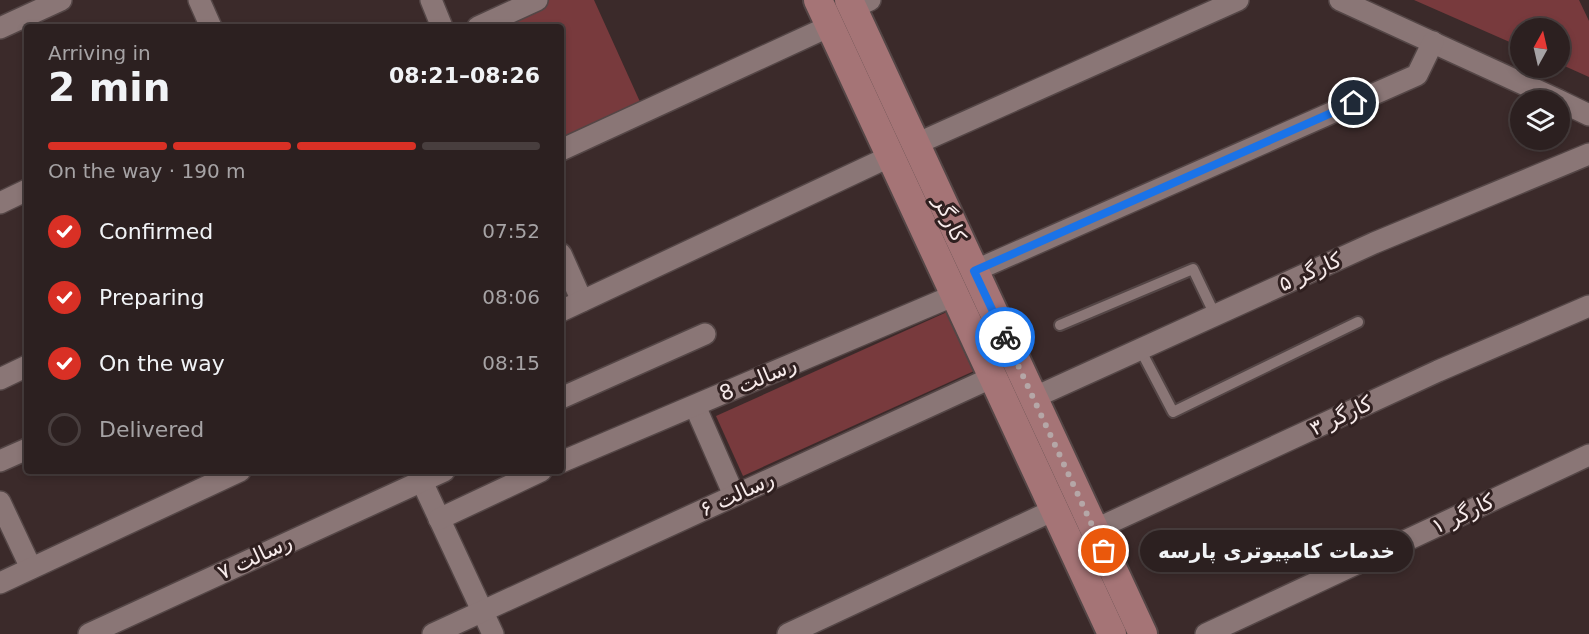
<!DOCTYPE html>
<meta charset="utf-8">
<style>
:root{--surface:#2c2020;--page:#382d2d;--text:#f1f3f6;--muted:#a6a3a5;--line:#483e3e;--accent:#d93025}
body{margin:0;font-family:"DejaVu Sans",Vazirmatn,sans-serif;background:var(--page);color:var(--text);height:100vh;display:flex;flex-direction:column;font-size:22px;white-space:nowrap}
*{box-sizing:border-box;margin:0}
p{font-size:20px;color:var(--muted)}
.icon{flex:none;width:33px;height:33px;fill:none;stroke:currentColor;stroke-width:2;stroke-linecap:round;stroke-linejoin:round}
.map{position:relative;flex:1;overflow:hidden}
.side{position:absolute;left:24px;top:24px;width:540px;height:450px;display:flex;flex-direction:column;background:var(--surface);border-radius:6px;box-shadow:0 3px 9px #0003,0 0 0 2px var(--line)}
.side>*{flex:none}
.needle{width:39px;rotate:8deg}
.controls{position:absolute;left:1510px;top:18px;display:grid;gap:12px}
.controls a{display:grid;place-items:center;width:60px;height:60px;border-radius:50%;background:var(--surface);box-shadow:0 3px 9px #0003,0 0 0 2px var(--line);font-size:30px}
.pin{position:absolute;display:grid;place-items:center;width:51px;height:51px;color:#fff;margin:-26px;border:3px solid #fff;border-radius:50%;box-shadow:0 2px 6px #0007}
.courier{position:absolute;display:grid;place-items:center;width:60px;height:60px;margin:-30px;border:4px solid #1a73e8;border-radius:50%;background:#fff;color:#222;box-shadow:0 2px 8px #0007}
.bubble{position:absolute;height:42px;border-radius:21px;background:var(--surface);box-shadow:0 3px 9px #0003,0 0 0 2px var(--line);font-size:20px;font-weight:700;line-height:42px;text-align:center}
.overview em{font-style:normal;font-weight:700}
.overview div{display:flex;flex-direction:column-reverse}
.overview{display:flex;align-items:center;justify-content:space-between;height:102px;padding:0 24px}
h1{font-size:39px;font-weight:700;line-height:45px}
.bar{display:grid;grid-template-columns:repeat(4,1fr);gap:9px 6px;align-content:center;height:72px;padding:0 24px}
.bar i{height:8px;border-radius:4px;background:var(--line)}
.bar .active{background:var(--accent)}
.bar p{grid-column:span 4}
ol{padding:0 24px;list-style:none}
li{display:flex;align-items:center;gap:18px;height:66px}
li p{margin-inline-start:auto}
li .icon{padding:6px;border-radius:50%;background:var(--accent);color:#fff;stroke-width:4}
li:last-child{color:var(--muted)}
li i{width:33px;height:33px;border:3px solid var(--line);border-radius:50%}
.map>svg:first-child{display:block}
.green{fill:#783a3d}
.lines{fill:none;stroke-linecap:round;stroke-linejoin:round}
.lane-casing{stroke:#544646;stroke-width:14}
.street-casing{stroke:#544646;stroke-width:24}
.secondary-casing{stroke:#544646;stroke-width:32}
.lane{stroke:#8a7676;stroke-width:10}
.street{stroke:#8a7676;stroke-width:21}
.secondary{stroke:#a57476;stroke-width:28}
.done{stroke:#b5a7a7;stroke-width:6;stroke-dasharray:0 10.8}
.route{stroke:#1a73e8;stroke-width:8}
.labels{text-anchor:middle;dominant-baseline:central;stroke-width:6;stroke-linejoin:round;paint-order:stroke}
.street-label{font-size:21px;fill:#f7ebeb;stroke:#302020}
</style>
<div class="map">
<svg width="1589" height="634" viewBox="0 0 1589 634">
<rect width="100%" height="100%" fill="#3b2a2a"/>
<g class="green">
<path d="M 518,0 L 594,0 L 641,104 L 561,140 L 561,27 L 458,27 Z"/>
<path d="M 1414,0 L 1579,0 L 1589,21 L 1589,77 L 1560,64 L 1560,28 L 1521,28 L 1521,47 Z"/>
<path d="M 947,312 L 974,371 L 743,476 L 716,416 Z"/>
</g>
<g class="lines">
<defs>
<g id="lane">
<path d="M 1060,325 L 1193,269 L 1215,315"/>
<path d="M 1140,349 L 1173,412 L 1358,322"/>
</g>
<g id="street">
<path d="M 199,0 L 211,27"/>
<path d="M 431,0 L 442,27"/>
<path d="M 1340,0 L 1558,100"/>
<path d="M 853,8 L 870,0"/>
<path d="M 478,27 L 537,0"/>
<path d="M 0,28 L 61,0"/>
<path d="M 1560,101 L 1589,115"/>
<path d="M 916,144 L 1238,0"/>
<path d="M 561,150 L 830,26"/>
<path d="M 0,203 L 27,190"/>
<path d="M 561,254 L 582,301"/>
<path d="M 974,271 L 1417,75 L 1433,42"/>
<path d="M 561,311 L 891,156"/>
<path d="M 0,379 L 27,366"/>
<path d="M 561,398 L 705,334"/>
<path d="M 1033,398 L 1374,243 L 1589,154"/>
<path d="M 695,406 L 734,495"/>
<path d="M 0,461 L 27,449"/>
<path d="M 561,462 L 955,295"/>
<path d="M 417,471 L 493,634"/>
<path d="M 0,502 L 31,568"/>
<path d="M 439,519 L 541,471"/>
<path d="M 1094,530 L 1438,371 L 1589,306"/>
<path d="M 0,583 L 240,471"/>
<path d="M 89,634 L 444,471"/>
<path d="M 433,634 L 993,377"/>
<path d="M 788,634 L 1054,510"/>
<path d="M 1206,634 L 1589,455"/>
</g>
<g id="secondary">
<path d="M 818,0 L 1112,634"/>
<path d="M 849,0 L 1143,634"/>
</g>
</defs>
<use href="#lane" class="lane-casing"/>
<use href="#street" class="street-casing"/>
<use href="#secondary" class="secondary-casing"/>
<use href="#lane" class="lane"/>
<use href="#street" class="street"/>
<use href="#secondary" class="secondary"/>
</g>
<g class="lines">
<path class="done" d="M 1005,337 L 1104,551"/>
<path class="route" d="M 1005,337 L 974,271 L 1354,103"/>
</g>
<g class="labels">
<g class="street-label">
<text transform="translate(950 219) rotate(65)">کارگر</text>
<text transform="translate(1310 272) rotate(-24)">کارگر ۵</text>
<text transform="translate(758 379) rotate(-23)">رسالت 8</text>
<text transform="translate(1341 416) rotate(-25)">کارگر ۳</text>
<text transform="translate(737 494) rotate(-25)">رسالت ۶</text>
<text transform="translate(1463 514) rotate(-25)">کارگر ۱</text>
<text transform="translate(255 557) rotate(-25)">رسالت ۷</text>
</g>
</g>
</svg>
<div class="controls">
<a><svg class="needle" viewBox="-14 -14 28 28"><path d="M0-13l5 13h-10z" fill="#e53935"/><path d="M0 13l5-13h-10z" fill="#a6a3a5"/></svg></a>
<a><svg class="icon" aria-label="layers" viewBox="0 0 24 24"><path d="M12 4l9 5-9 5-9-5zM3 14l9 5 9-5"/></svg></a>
</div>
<div class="pin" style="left:1104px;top:551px;background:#ea580c"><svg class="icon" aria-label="bag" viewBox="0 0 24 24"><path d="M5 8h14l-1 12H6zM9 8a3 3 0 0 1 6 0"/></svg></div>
<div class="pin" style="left:1354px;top:103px;background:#1f2937"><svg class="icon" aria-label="home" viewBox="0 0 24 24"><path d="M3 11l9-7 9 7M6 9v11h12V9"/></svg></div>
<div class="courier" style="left:1005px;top:337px"><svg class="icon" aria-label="bike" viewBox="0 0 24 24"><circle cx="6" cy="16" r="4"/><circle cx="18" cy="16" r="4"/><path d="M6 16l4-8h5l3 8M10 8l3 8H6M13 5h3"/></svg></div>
<div class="bubble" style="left:1140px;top:530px;width:273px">خدمات کامپیوتری پارسه</div>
<section class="side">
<div class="overview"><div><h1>2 min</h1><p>Arriving in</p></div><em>08:21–08:26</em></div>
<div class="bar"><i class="active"></i><i class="active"></i><i class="active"></i><i></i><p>On the way · 190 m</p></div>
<ol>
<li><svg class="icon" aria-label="check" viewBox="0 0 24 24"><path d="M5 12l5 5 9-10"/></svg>Confirmed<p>07:52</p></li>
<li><svg class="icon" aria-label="check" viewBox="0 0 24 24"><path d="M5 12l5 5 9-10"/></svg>Preparing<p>08:06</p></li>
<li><svg class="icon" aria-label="check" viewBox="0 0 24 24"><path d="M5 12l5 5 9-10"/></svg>On the way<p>08:15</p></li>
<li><i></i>Delivered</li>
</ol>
</section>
</div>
